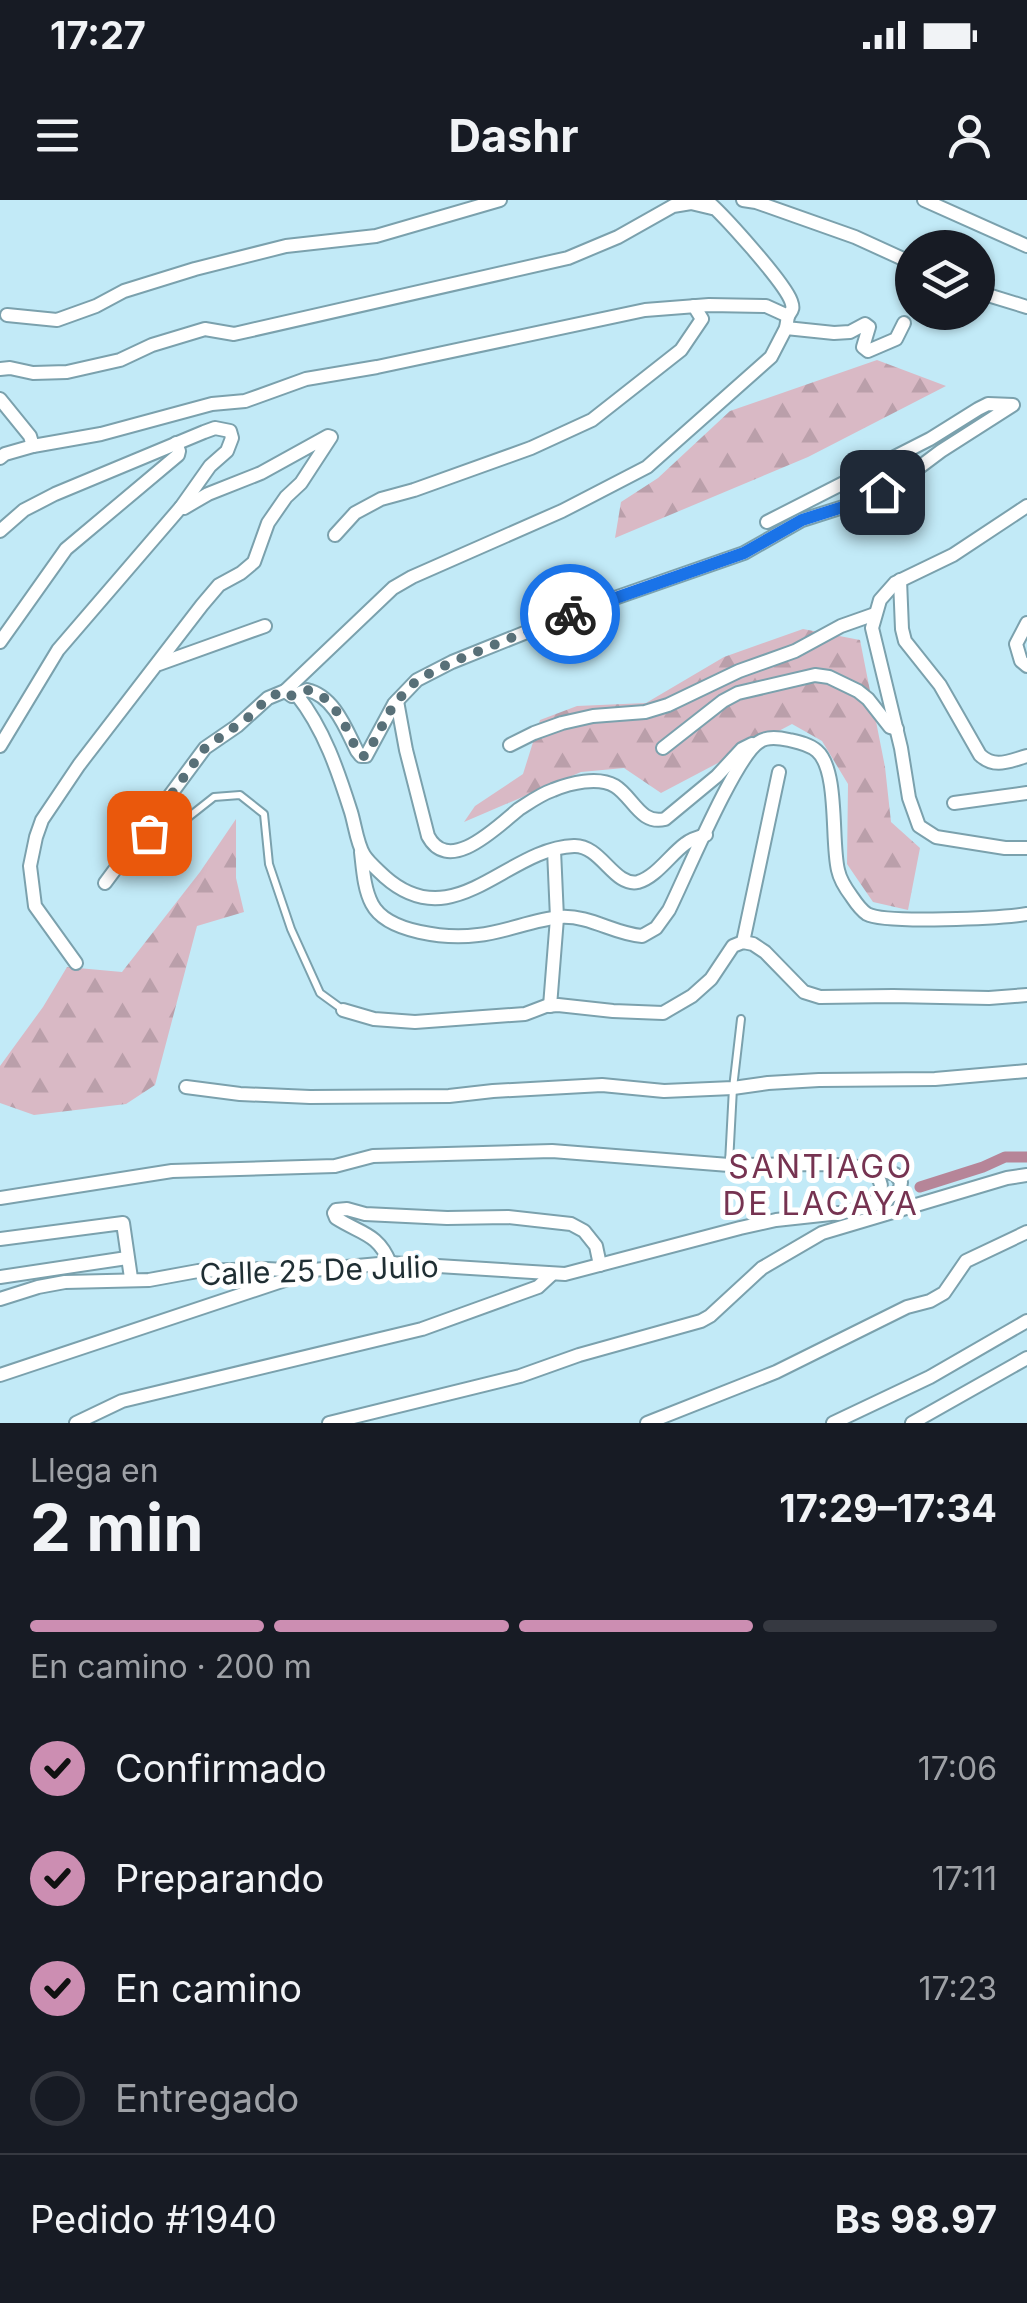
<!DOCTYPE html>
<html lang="es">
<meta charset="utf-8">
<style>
:root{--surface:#171b24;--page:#20242c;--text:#f1f3f6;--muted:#9ea1a6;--line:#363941;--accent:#cc8eb2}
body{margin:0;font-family:Inter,sans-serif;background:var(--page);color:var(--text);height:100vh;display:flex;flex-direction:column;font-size:38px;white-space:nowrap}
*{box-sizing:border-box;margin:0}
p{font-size:32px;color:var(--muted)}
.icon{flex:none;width:55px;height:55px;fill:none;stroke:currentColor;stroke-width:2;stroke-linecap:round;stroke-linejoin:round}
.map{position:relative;height:1223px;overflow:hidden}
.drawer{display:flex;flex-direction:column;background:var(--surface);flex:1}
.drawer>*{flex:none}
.controls{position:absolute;left:895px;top:30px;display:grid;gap:20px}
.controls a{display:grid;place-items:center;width:100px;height:100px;border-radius:50%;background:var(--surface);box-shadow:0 2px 8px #0004;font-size:50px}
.pin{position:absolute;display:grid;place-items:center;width:85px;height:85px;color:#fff;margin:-42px;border-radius:20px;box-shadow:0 5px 15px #0006}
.courier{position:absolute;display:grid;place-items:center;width:100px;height:100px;margin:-50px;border:8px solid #1a73e8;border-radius:50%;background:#fff;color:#222;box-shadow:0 2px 12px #0007}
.summary em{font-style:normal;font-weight:700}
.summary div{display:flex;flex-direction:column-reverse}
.summary{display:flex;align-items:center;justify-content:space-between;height:170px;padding:0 30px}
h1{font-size:65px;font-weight:700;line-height:75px}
.bar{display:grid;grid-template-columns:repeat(4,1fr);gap:15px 10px;align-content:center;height:120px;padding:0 30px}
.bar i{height:12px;border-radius:8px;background:var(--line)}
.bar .current{background:var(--accent)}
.bar p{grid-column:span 4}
.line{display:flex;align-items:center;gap:25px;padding:0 30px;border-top:2px solid var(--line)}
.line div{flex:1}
ol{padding:0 30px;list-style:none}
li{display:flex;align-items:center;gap:30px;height:110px}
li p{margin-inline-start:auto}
li .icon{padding:10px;border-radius:50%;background:var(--accent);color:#111;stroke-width:4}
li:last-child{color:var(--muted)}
li i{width:55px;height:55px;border:5px solid var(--line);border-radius:50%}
.status{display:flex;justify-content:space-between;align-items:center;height:70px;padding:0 50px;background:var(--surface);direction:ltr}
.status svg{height:28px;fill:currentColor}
header{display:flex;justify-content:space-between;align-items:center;height:130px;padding:0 30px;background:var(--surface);font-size:45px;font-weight:700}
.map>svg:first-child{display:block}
.forest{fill:url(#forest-firs)}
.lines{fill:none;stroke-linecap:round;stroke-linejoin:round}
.canal{stroke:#b68598;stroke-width:11}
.lane-casing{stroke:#7ba1ad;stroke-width:10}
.street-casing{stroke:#7ba1ad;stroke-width:16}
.lane{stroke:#fff;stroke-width:6}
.street{stroke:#fff;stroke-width:12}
.done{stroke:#587078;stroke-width:10;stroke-dasharray:0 18}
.route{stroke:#1a73e8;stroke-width:12}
.labels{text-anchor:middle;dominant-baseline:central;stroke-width:10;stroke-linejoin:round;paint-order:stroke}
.street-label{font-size:30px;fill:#1f2e33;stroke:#fff}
.neighbourhood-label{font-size:32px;letter-spacing:2.5px;fill:#763351;stroke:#fff}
</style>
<div class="status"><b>17:27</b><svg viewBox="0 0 49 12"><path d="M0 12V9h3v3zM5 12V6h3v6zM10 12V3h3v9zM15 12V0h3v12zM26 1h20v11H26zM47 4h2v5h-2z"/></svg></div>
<header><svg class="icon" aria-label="menu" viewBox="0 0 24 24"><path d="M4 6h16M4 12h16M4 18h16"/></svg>Dashr<svg class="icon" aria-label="person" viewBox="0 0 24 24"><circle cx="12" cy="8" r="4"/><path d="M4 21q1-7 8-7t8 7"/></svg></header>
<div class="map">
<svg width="1027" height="1223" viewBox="0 0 1027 1223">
<defs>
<pattern id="forest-firs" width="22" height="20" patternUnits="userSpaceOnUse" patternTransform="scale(2.5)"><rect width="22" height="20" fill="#d9b9c5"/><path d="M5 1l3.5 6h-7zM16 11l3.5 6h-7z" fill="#ba9faa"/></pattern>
</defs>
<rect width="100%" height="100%" fill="#c2eaf7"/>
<g class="forest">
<path d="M 877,160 L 946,186 L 808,257 L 615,338 L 621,302 L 658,278 L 730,211 Z"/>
<path d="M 803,429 L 860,440 L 885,567 L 891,622 L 920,648 L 908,710 L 873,702 L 847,664 L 848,584 L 822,541 L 792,524 L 661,593 L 624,568 L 581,572 L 464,622 L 475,606 L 523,574 L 540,520 L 577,506 L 646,503 L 724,457 Z"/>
<path d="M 236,619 L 236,678 L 244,712 L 197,726 L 155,885 L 126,904 L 34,915 L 0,903 L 0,866 L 43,807 L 67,767 L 122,772 L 200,672 Z"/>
</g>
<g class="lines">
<path class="canal" d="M 920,987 L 983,967 L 1005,957 L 1027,957"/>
<defs>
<g id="lane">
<path d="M 146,633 L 165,630 L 181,623 L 214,597 L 240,595 L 264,614 L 269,664 L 291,729 L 320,793 L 342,809"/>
<path d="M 729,963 L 733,888 L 741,819"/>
</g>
<g id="street">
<path d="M 743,0 L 756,2 L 855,37 L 912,63"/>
<path d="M 924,0 L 1027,46"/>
<path d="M 978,92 L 1027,107"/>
<path d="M 7,115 L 57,120 L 96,106 L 124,91 L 195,69 L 286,46 L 376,36 L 500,0"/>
<path d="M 786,128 L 834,133 L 850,132 L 865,124 L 869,127 L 863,147 L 868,151 L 896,139 L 904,123"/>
<path d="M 0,169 L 10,168 L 33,173 L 67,172 L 120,160 L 152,145 L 205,129 L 234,134 L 568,58 L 618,37 L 673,6 L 691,3 L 712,8"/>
<path d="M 0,199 L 30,236 L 33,246"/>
<path d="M 0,258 L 5,254 L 33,246 L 101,234 L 212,204 L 245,201 L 306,179 L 377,167 L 645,110 L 709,105 L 766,106 L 788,116 C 792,110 794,109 791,101 C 784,82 723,14 706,0"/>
<path d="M 1027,306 L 953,355 L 895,383 L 880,400 L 872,428 L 901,548 L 909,598 L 919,626 L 936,637 L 1005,648 L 1027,648"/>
<path d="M 0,331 L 24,310 L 55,294 L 204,232 L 215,228 L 230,231 L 232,238 L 227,251 L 210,266 L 181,307 L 58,450 L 0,546"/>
<path d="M 335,335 L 355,313 L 381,299 L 414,290 L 531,248 L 592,220 L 681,150 L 702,119 L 694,106"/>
<path d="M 900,380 L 902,429 L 905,441 L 940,485 L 980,555 C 995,569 1009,561 1027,556"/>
<path d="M 1027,423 L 1016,444 L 1021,461 L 1027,466"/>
<path d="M 0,442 L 66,349 L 178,255 L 179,251 L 176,243"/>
<path d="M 159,464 L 265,426"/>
<path d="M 285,491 L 292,496 L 307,490 C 334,496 346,529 357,551 L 361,556 L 366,556 L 394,504 L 417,480 L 452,462 L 589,407 L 744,353 L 802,320 L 865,300 L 893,287 L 941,251 L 1013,205 L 988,204 L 978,209 L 930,239 L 767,322"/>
<path d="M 297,495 C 324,529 338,571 351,612 C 355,625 357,644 364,655 C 369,663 378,670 385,677 C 454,738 507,648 574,646 C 601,645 614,687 638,682 C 656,677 670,655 685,644 C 691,639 698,637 706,635"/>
<path d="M 397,501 L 406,550 L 428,636 C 449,676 498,626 519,609 C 530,602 541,594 553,590 C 570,583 598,576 615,586 C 633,597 640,625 665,619 L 717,576 L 742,549 L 752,544"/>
<path d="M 510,545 L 534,533 L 562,523 L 593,516 L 645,512 L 668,505 L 739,471 L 795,451 L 841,426 L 875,414"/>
<path d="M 663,548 L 723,501 L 738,493 L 815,475 L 829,477 L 858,491 L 868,499 L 890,527 L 897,529"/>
<path d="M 954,603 L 1027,593"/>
<path d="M 361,652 C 363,669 364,689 372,704 C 387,733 448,739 478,735 C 506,732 532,720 560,717 C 590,715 614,734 642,736 L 656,728 L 669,710 C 685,678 735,557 759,542 C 767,536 780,538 789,540 C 798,542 809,544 817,551 C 839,570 831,642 838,670 C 840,680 846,689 852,697 C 856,703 861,710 867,714 C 885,724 1003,718 1027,714"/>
<path d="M 105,683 L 205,548 L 237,526 L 268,498 L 285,491 L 393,388 L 412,377 L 562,311 L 647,267 L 771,157 L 786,128 L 788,116"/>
<path d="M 743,742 L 779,572"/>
<path d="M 76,763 L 35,706 L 30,666 L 36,637 L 42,620 L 79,565 L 202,405 L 219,385 L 241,373 L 254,362 L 268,323 L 286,297 L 301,283 L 331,237 L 328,236 L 261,273 L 208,294 L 184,308 L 181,307"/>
<path d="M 550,806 L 557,718 L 554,650"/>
<path d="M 343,810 L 374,819 L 415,822 L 525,814 L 546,806 L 558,805 L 613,811 L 663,813 L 692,796 L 711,779 L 733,746 L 743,742 L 753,744 L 765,752 L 804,792 L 820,797 L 893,796 L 989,798 L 1027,795"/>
<path d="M 186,887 L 240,894 L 310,897 L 449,896 L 493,891 L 602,885 L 664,891 L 733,888 L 768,883 L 819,880 L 935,879 L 1027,871"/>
<path d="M 870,968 C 882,980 886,989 873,1004"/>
<path d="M 0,998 L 172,971 L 335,966 L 373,956 L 552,951 L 729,965 L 825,964 L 870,968 L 895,974 L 901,982 L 900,989 L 895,994 L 872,1006 L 840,1013 L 776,1020 L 740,1028 L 565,1074 L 390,1063 L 302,1071 L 267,1069 L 198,1071 L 149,1080 L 65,1082 L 38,1087 L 0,1099"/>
<path d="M 0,1039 L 123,1023 L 131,1078"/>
<path d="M 390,1063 C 378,1033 361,1034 336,1018 L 334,1013 L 336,1010 L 347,1009 L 365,1014 L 447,1018 L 508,1017 L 571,1024 L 584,1031 L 596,1046 L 600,1065"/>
<path d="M 0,1077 L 127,1058"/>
<path d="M 0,1175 L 288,1079 L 300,1072"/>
<path d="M 76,1223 L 122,1201 L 422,1129 L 538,1087 L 551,1075"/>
<path d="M 329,1223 L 520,1176 L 579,1155 L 701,1121 L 710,1116 L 762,1068 L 822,1033 L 1007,978 L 1027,975"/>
<path d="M 647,1223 L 776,1172 L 907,1107 L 930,1101 L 944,1093 L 966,1061 L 1027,1032"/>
<path d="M 833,1223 L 930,1177 L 1027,1121"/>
<path d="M 912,1223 L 1027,1158"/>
</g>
</defs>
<use href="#lane" class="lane-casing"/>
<use href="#street" class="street-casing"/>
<use href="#lane" class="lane"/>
<use href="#street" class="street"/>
</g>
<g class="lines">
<path class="done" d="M 149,633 L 144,632 L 205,548 L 250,516 L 269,497 L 285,491 L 292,496 L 307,490 C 334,495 347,529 357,551 L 361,556 L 366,556 L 394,504 L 417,480 L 452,462 L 570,414"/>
<path class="route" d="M 570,414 L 744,353 L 802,320 L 865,300 L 882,292"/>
</g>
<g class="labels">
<g class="street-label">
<text transform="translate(319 1070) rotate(-2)">Calle 25 De Julio</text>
</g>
<g class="neighbourhood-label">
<text x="821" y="966">SANTIAGO<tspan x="821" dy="37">DE LACAYA</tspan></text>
</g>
</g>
</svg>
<div class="controls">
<a><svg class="icon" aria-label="layers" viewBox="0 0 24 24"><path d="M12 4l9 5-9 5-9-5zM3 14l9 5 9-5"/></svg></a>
</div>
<div class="pin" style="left:149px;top:633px;background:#ea580c"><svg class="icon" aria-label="bag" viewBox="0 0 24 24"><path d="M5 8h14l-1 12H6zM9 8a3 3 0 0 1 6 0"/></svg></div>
<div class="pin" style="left:882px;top:292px;background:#1f2937"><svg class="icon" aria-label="home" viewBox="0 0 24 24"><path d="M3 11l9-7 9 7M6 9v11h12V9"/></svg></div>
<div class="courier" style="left:570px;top:414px"><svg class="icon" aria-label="bike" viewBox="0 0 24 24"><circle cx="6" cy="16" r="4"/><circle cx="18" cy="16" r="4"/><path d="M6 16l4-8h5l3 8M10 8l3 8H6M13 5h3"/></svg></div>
</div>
<section class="drawer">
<div class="summary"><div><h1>2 min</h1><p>Llega en</p></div><em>17:29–17:34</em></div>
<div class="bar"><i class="current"></i><i class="current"></i><i class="current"></i><i></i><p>En camino · 200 m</p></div>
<ol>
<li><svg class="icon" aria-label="check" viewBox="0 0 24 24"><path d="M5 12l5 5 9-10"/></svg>Confirmado<p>17:06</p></li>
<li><svg class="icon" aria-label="check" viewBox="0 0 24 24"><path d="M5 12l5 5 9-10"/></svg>Preparando<p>17:11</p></li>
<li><svg class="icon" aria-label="check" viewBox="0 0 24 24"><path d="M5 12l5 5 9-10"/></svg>En camino<p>17:23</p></li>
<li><i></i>Entregado</li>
</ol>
<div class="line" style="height:130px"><div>Pedido #1940</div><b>Bs 98.97</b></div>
</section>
